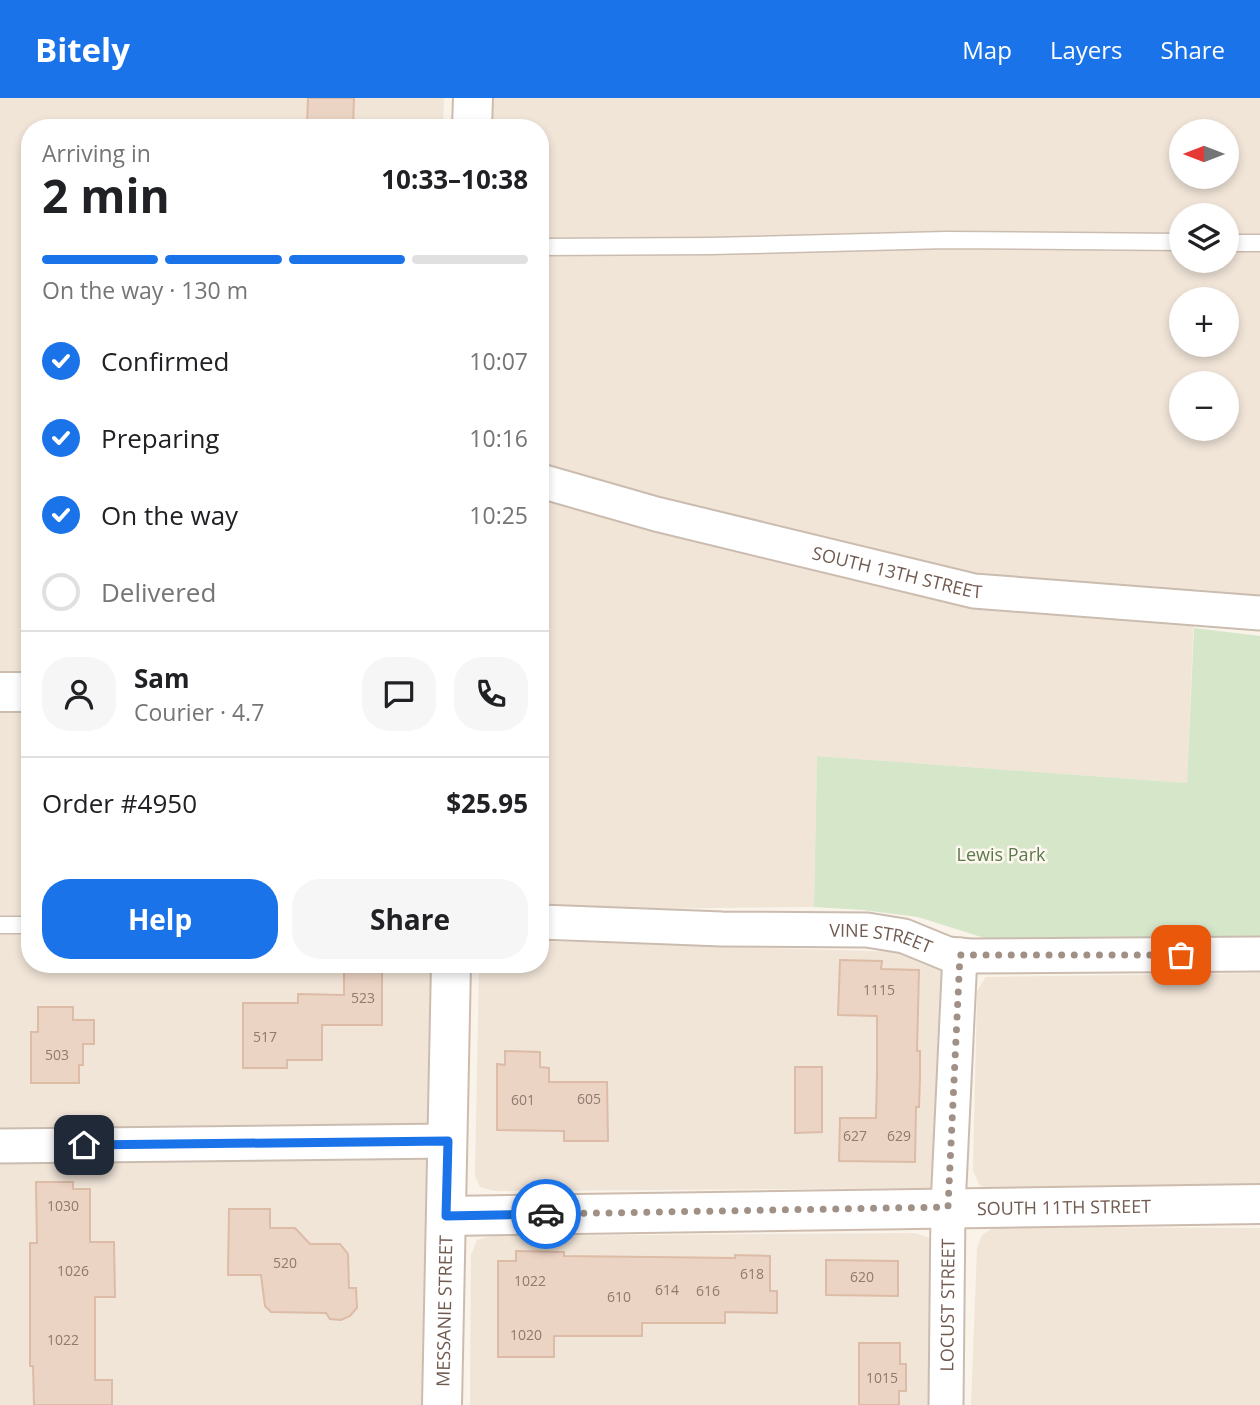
<!DOCTYPE html>
<meta charset="utf-8">
<style>
:root{--surface:#fff;--page:#f6f6f6;--text:#202124;--muted:#757577;--line:#e0e0e0;--accent:#1a73e8}
body{margin:0;font-family:"Open Sans",sans-serif;background:var(--page);color:var(--text);height:100vh;display:flex;flex-direction:column;font-size:26px;white-space:nowrap}
*{box-sizing:border-box;margin:0}
p{font-size:23px;color:var(--muted)}
.icon{flex:none;width:38px;height:38px;fill:none;stroke:currentColor;stroke-width:2;stroke-linecap:round;stroke-linejoin:round}
.map{position:relative;flex:1;overflow:hidden}
.panel{position:absolute;left:21px;top:21px;width:528px;height:854px;display:flex;flex-direction:column;background:var(--surface);border-radius:28px;box-shadow:0 4px 10px #0003}
.panel>*{flex:none}
.needle{width:46px;rotate:270deg}
.fabs{position:absolute;left:1169px;top:21px;display:grid;gap:14px}
.fabs a{display:grid;place-items:center;width:70px;height:70px;border-radius:50%;background:var(--surface);box-shadow:0 4px 10px #0003;font-size:35px}
.pin{position:absolute;display:grid;place-items:center;width:60px;height:60px;color:#fff;margin:-30px;border-radius:14px;box-shadow:0 4px 10px #0006}
.courier{position:absolute;display:grid;place-items:center;width:70px;height:70px;margin:-35px;border:5px solid #1a73e8;border-radius:50%;background:#fff;color:#222;box-shadow:0 2px 9px #0007}
.headline em{font-style:normal;font-weight:700}
.headline div{display:flex;flex-direction:column-reverse}
.headline{display:flex;align-items:center;justify-content:space-between;height:119px;padding:0 21px}
h1{font-size:46px;font-weight:700;line-height:52px}
.bar{display:grid;grid-template-columns:repeat(4,1fr);gap:10px 7px;align-content:center;height:84px;padding:0 21px}
.bar i{height:9px;border-radius:5px;background:var(--line)}
.bar .selected{background:var(--accent)}
.bar p{grid-column:span 4}
.line{display:flex;align-items:center;gap:18px;padding:0 21px;border-top:2px solid var(--line)}
.line div{flex:1}
.round{display:grid;place-items:center;flex:none;width:74px;height:74px;border-radius:28px;background:var(--page)}
ol{padding:0 21px;list-style:none}
li{display:flex;align-items:center;gap:21px;height:77px}
li p{margin-inline-start:auto}
li .icon{padding:7px;border-radius:50%;background:var(--accent);color:#fff;stroke-width:4}
li:last-child{color:var(--muted)}
li i{width:38px;height:38px;border:4px solid var(--line);border-radius:50%}
.action{display:flex;gap:14px;margin-top:auto;padding:14px 21px}
.action a{flex:1;height:80px;border-radius:28px;background:var(--accent);color:#fff;font-size:28px;font-weight:700;line-height:80px;text-align:center}
.action a+a{background:var(--page);color:var(--text)}
header{display:flex;align-items:center;gap:42px;box-sizing:border-box;height:98px;padding:0 35px;background:var(--accent);color:#fff}
header strong{font-size:33px}
nav{display:flex;gap:38px;margin-inline-start:auto;font-size:24px}
.map>svg:first-child{display:block}
.residential{fill:#f1e5d8;fill-rule:evenodd}
.green{fill:#d5e6c9}
.building{fill:#ecd4c4;stroke:#dcbba7;stroke-width:2}
.lines{fill:none;stroke-linecap:round;stroke-linejoin:round}
.lane-casing{stroke:#cbbcb0;stroke-width:19}
.street-casing{stroke:#cbbcb0;stroke-width:37}
.secondary-casing{stroke:#cdbcae;stroke-width:42}
.lane{stroke:#fff;stroke-width:16}
.street{stroke:#fff;stroke-width:33}
.secondary{stroke:#fff;stroke-width:38}
.done{stroke:#a19086;stroke-width:7;stroke-dasharray:0 12.6}
.route{stroke:#1a73e8;stroke-width:9}
.labels{text-anchor:middle;dominant-baseline:central;stroke-width:5;stroke-linejoin:round;paint-order:stroke}
.number-label{font-size:14px;fill:#90796d}
.street-label{font-size:18px;fill:#715b50;stroke:#fdf7ef}
.park-label{font-size:18px;fill:#5a7a4c;stroke:#fdf7ef}
</style>
<header>
<strong>Bitely</strong>
<nav><a>Map</a><a>Layers</a><a>Share</a></nav>
</header>
<div class="map">
<svg width="1260" height="1307" viewBox="0 0 1260 1307">
<rect width="100%" height="100%" fill="#faf3e9"/>
<g class="residential">
<path d="M 0,0 L 444,0 L 443,30 L 30,30 L 30,866 L 431,866 L 422,1307 L 0,1307 Z"/>
<path d="M 490,0 L 1260,0 L 1260,498 L 1195,491 L 1187,685 L 817,658 L 814,809 L 541,812 L 541,30 L 490,30 ZM 1181,33 L 1227,33 L 1227,79 L 1181,79 ZM 1181,117 L 1227,117 L 1227,163 L 1181,163 ZM 1181,201 L 1227,201 L 1227,247 L 1181,247 ZM 1181,285 L 1227,285 L 1227,331 L 1181,331 Z"/>
<path d="M 541,843 L 901,854 L 928,862 L 942,874 L 939,1079 L 934,1090 L 494,1093 L 480,1089 L 475,1078 L 479,866 L 541,866 Z"/>
<path d="M 1260,875 L 1260,1087 L 993,1090 L 980,1088 L 973,1073 L 977,893 L 986,879 Z"/>
<path d="M 994,1129 L 1260,1130 L 1260,1307 L 971,1307 L 977,1150 L 982,1137 Z"/>
<path d="M 915,1135 L 929,1140 L 933,1154 L 929,1307 L 470,1307 L 471,1157 L 477,1142 L 491,1138 Z"/>
</g>
<path class="green" d="M 1194,530 L 1260,538 L 1260,841 L 994,843 L 918,819 L 863,812 L 814,809 L 817,658 L 1187,685 Z"/>
<g class="building">
<path d="M 308,0 L 354,0 L 353,30 L 307,30 Z"/>
<path d="M 840,862 L 882,863 L 881,871 L 919,872 L 917,953 L 920,953 L 920,979 L 919,1009 L 916,1009 L 915,1064 L 839,1063 L 840,1020 L 876,1020 L 877,975 L 877,918 L 838,917 Z"/>
<path d="M 344,871 L 382,871 L 382,927 L 322,927 L 322,962 L 287,962 L 287,970 L 243,970 L 243,905 L 298,905 L 298,896 L 344,897 Z"/>
<path d="M 38,909 L 73,909 L 73,922 L 94,922 L 94,946 L 83,946 L 83,967 L 79,967 L 79,985 L 31,985 L 31,934 L 38,934 Z"/>
<path d="M 505,953 L 540,954 L 540,969 L 549,970 L 549,984 L 607,984 L 608,1043 L 564,1043 L 564,1033 L 497,1032 L 497,966 L 505,967 Z"/>
<path d="M 795,969 L 822,969 L 822,1034 L 795,1035 Z"/>
<path d="M 36,1084 L 73,1084 L 73,1091 L 90,1091 L 90,1144 L 114,1144 L 115,1199 L 95,1199 L 95,1282 L 112,1282 L 112,1307 L 34,1307 L 33,1268 L 30,1268 L 30,1145 L 37,1145 Z"/>
<path d="M 229,1111 L 270,1111 L 270,1130 L 295,1130 L 310,1146 L 340,1146 L 348,1156 L 349,1190 L 356,1190 L 357,1210 L 350,1218 L 341,1222 L 330,1221 L 326,1215 L 271,1214 L 265,1208 L 261,1177 L 228,1177 Z"/>
<path d="M 516,1153 L 564,1154 L 564,1158 L 735,1160 L 735,1157 L 770,1158 L 770,1193 L 777,1193 L 777,1215 L 725,1214 L 725,1225 L 642,1225 L 642,1238 L 554,1238 L 554,1259 L 498,1259 L 498,1163 L 516,1163 Z"/>
<path d="M 826,1162 L 898,1163 L 898,1198 L 826,1197 Z"/>
<path d="M 859,1245 L 900,1245 L 900,1266 L 906,1266 L 906,1293 L 899,1293 L 899,1307 L 859,1307 Z"/>
</g>
<g class="lines">
<defs>
<g id="lane">
<path d="M 1227,145 L 1260,145"/>
<path d="M 541,149 L 711,148 L 946,142 L 1181,144"/>
<path d="M 0,827 L 30,827"/>
</g>
<g id="street">
<path id="s1" d="M 541,383 L 656,416 L 974,493 L 1260,515"/>
<path id="s2" d="M 541,824 L 722,831 L 867,832 L 904,838 L 948,856 L 970,858 L 1260,856"/>
<path d="M 0,1048 L 448,1043"/>
<path id="s3" d="M 946,1307 L 948,1109 L 960,857"/>
</g>
<g id="secondary">
<path d="M 472,30 L 473,0"/>
<path d="M 0,594 L 30,594"/>
<path id="s4" d="M 446,1118 L 1260,1106"/>
<path id="s5" d="M 442,1307 L 451,866"/>
</g>
</defs>
<use href="#lane" class="lane-casing"/>
<use href="#street" class="street-casing"/>
<use href="#secondary" class="secondary-casing"/>
<use href="#lane" class="lane"/>
<use href="#street" class="street"/>
<use href="#secondary" class="secondary"/>
</g>
<g class="lines">
<path class="done" d="M 546,1116 L 948,1109 L 960,857 L 1181,857"/>
<path class="route" d="M 84,1047 L 448,1043 L 446,1118 L 546,1116"/>
</g>
<g class="labels">
<g class="number-label">
<text x="879" y="891">1115</text>
<text x="363" y="899">523</text>
<text x="265" y="938">517</text>
<text x="57" y="956">503</text>
<text x="589" y="1000">605</text>
<text x="523" y="1001">601</text>
<text x="855" y="1037">627</text>
<text x="899" y="1037">629</text>
<text x="63" y="1107">1030</text>
<text x="285" y="1164">520</text>
<text x="73" y="1172">1026</text>
<text x="752" y="1175">618</text>
<text x="862" y="1178">620</text>
<text x="530" y="1182">1022</text>
<text x="667" y="1191">614</text>
<text x="708" y="1192">616</text>
<text x="619" y="1198">610</text>
<text x="526" y="1236">1020</text>
<text x="63" y="1241">1022</text>
<text x="882" y="1279">1015</text>
</g>
<g class="street-label">
<text stroke="none"><textPath href="#s1" startOffset="368">SOUTH 13TH STREET</textPath></text>
<text stroke="none"><textPath href="#s2" startOffset="341">VINE STREET</textPath></text>
<text stroke="none"><textPath href="#s4" startOffset="618">SOUTH 11TH STREET</textPath></text>
<text stroke="none"><textPath href="#s3" startOffset="100">LOCUST STREET</textPath></text>
<text stroke="none"><textPath href="#s5" startOffset="94">MESSANIE STREET</textPath></text>
</g>
<g class="park-label">
<text x="1001" y="756">Lewis Park</text>
</g>
</g>
</svg>
<div class="fabs">
<a><svg class="needle" viewBox="-14 -14 28 28"><path d="M0-13l5 13h-10z" fill="#e53935"/><path d="M0 13l5-13h-10z" fill="#757577"/></svg></a>
<a><svg class="icon" aria-label="layers" viewBox="0 0 24 24"><path d="M12 4l9 5-9 5-9-5zM3 14l9 5 9-5"/></svg></a>
<a>+</a>
<a>−</a>
</div>
<div class="pin" style="left:1181px;top:857px;background:#ea580c"><svg class="icon" aria-label="bag" viewBox="0 0 24 24"><path d="M5 8h14l-1 12H6zM9 8a3 3 0 0 1 6 0"/></svg></div>
<div class="pin" style="left:84px;top:1047px;background:#1f2937"><svg class="icon" aria-label="home" viewBox="0 0 24 24"><path d="M3 11l9-7 9 7M6 9v11h12V9"/></svg></div>
<div class="courier" style="left:546px;top:1116px"><svg class="icon" aria-label="car" viewBox="0 0 24 24"><path d="M5 17H2v-5l4-1 3-4h7l3 4 3 1v5h-3M9 17h6M6 11h13"/><circle cx="7" cy="17" r="2"/><circle cx="17" cy="17" r="2"/></svg></div>
<section class="panel">
<div class="headline"><div><h1>2 min</h1><p>Arriving in</p></div><em>10:33–10:38</em></div>
<div class="bar"><i class="selected"></i><i class="selected"></i><i class="selected"></i><i></i><p>On the way · 130 m</p></div>
<ol>
<li><svg class="icon" aria-label="check" viewBox="0 0 24 24"><path d="M5 12l5 5 9-10"/></svg>Confirmed<p>10:07</p></li>
<li><svg class="icon" aria-label="check" viewBox="0 0 24 24"><path d="M5 12l5 5 9-10"/></svg>Preparing<p>10:16</p></li>
<li><svg class="icon" aria-label="check" viewBox="0 0 24 24"><path d="M5 12l5 5 9-10"/></svg>On the way<p>10:25</p></li>
<li><i></i>Delivered</li>
</ol>
<div class="line" style="height:126px"><a class="round"><svg class="icon" aria-label="person" viewBox="0 0 24 24"><circle cx="12" cy="8" r="4"/><path d="M4 21q1-7 8-7t8 7"/></svg></a><div><b>Sam</b><p>Courier · 4.7</p></div><a class="round"><svg class="icon" aria-label="chat" viewBox="0 0 24 24"><path d="M4 5h16v11H9l-5 4z"/></svg></a><a class="round"><svg class="icon" aria-label="phone" viewBox="0 0 24 24"><path d="M5 4h4l2 5-3 2q2 4 5 5l2-3 5 2v4C11 20 4 13 5 4z"/></svg></a></div>
<div class="line" style="height:91px"><div>Order #4950</div><b>$25.95</b></div>
<div class="action"><a>Help</a><a>Share</a></div>
</section>
</div>
